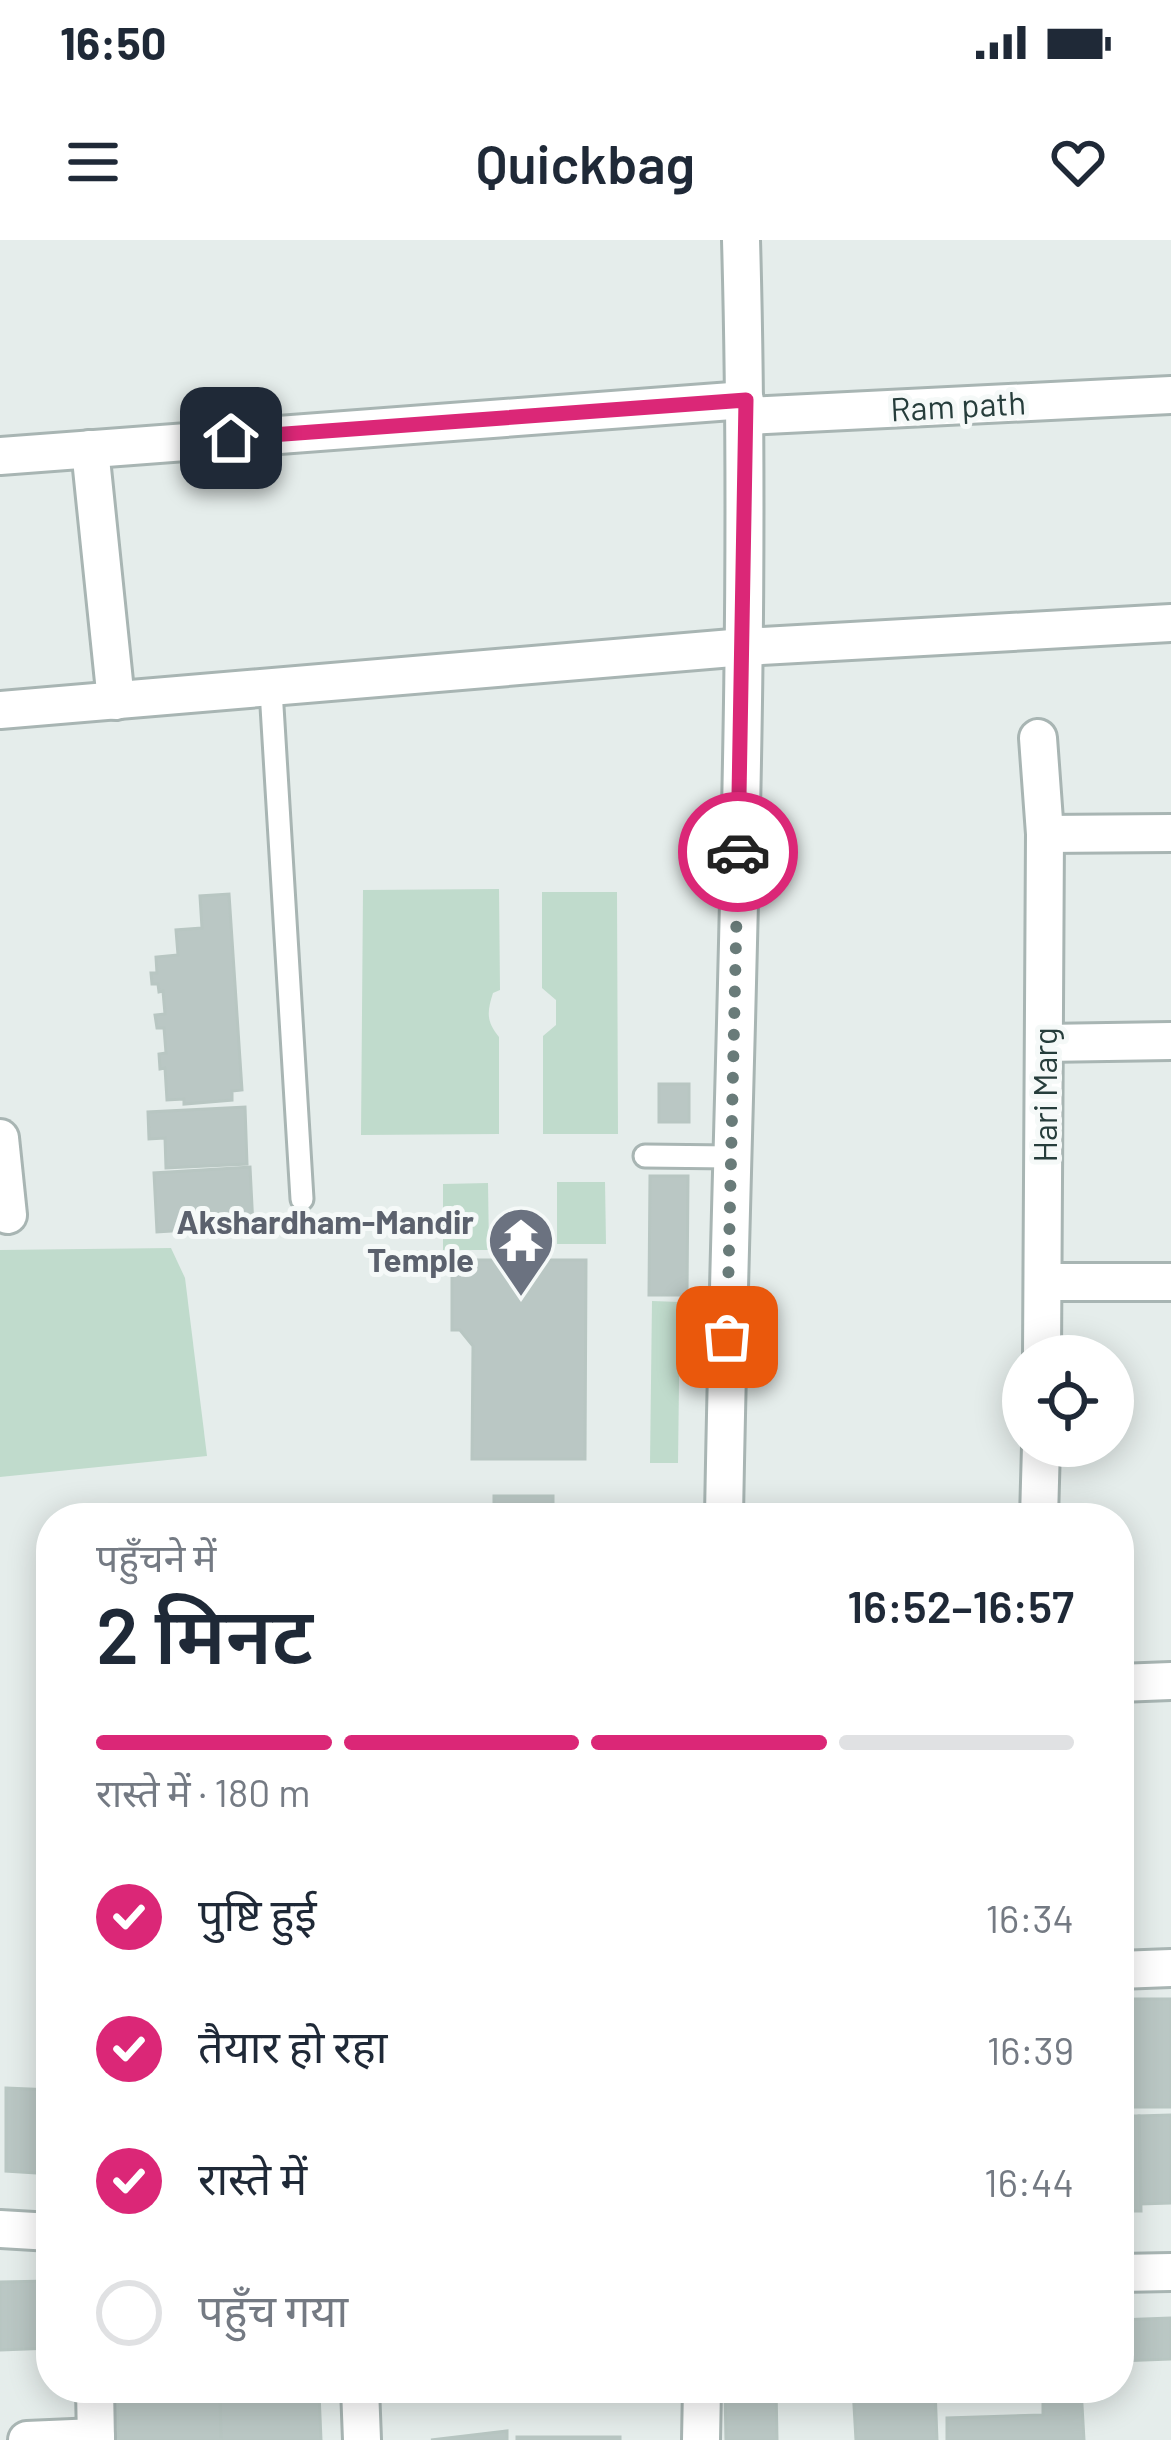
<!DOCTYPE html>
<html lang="hi">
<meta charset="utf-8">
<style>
:root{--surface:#fff;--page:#f6f6f7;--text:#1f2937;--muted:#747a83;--line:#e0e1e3;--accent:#db2777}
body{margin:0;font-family:Barlow,"Noto Sans Devanagari",sans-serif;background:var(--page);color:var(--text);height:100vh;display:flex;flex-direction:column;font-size:45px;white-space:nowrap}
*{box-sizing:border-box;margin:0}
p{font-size:39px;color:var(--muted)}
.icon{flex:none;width:66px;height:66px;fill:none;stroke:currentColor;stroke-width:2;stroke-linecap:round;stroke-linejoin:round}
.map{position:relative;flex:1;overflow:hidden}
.drawer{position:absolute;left:36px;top:1263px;width:1098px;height:900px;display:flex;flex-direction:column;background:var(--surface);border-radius:48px;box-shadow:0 6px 30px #0003}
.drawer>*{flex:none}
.tools{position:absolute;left:1002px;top:1095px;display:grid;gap:24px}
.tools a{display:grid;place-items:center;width:132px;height:132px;border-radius:50%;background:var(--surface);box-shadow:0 6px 30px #0003;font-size:60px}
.pin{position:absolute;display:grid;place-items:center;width:102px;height:102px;color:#fff;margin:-51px;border-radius:24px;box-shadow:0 6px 18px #0006}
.courier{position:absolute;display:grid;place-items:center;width:120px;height:120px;margin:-60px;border:9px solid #db2777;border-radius:50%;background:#fff;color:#222;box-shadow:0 3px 15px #0007}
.overview em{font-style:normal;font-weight:600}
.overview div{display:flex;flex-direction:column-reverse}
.overview{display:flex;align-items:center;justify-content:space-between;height:204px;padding:0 60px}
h1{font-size:78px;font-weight:600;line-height:90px}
.bar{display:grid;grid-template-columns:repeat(4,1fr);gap:18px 12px;align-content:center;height:144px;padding:0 60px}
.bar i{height:15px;border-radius:9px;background:var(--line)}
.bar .current{background:var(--accent)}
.bar p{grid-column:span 4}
ol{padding:0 60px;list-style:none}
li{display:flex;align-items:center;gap:36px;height:132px}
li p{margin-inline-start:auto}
li .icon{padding:12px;border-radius:50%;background:var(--accent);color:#fff;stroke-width:4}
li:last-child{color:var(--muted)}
li i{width:66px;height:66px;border:6px solid var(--line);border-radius:50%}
.status{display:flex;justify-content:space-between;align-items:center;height:84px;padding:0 60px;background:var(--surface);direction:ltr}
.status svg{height:33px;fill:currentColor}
header{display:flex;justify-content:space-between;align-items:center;height:156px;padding:0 60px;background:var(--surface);font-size:54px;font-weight:600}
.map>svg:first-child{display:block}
.green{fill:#c0dbcc}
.building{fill:#bac7c4;stroke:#b8c6c2;stroke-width:3}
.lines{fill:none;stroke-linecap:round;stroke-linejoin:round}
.service-casing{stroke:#a8b5b3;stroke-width:27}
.minor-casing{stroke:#a8b5b3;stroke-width:42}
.tertiary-casing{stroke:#a8b5b3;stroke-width:42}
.service{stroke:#fff;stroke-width:21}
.minor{stroke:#fff;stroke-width:36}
.tertiary{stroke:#fff;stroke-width:36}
.done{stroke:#697b79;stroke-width:12;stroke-dasharray:0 21.6}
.route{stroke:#db2777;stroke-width:15}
.labels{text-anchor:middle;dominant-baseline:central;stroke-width:10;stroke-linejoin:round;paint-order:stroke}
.street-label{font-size:33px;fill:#263d3b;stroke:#f5f9f8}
.worship-label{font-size:33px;font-weight:bold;fill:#5b616d;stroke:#f5f9f8;text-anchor:end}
</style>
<div class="status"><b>16:50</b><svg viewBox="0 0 49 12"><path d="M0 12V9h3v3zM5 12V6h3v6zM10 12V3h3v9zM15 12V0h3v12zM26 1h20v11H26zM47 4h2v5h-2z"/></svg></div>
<header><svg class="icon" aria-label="menu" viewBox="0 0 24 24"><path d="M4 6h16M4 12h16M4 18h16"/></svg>Quickbag<svg class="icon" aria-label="heart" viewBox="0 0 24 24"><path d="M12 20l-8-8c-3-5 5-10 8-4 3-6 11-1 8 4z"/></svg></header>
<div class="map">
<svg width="1171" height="2200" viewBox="0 0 1171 2200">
<rect width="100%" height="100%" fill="#e5edeb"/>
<g class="green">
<path d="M 499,649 L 500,750 L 493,753 C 487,772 486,781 499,797 L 499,894 L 361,895 L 363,650 Z"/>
<path d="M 542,652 L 617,652 L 618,894 L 543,894 L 543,796 L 556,785 L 556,760 L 542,748 Z"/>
<path d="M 557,942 L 605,942 L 606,1004 L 557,1004 Z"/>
<path d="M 488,943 L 489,1010 L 443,1010 L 443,944 Z"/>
<path d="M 171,1008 L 185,1038 L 207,1216 L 0,1237 L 0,1010 Z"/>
<path d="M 652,1061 L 680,1062 L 678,1223 L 650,1223 Z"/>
</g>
<g class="building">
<path d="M 229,654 L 242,850 L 232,851 L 232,860 L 184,864 L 184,859 L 167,860 L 165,828 L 160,829 L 159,814 L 166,813 L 164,788 L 157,788 L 155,775 L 165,774 L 163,751 L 159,752 L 158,744 L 152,744 L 151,733 L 157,733 L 156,717 L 178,715 L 176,690 L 202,688 L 200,656 Z"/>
<rect x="659" y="844" width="30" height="38"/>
<path d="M 245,867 L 247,924 L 166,928 L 165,898 L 149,899 L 148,872 Z"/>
<path d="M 250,927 L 253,986 L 157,992 L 154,933 Z"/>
<path d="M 650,936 L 688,936 L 687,1055 L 649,1055 Z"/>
<path d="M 452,1020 L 586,1020 L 585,1219 L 472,1219 L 473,1106 L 460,1090 L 452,1090 Z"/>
<path d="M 494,1256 L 553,1256 L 553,1278 L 483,1278 L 483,1265 L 494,1265 Z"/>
<path d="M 1119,1759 L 1126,1759 L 1130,1867 L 1119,1869 Z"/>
<path d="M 1126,1759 L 1171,1759 L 1171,1867 L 1130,1867 Z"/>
<path d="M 6,1848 L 51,1850 L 51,1934 L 6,1931 Z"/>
<path d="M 1171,1875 L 1171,1963 L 1141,1964 L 1139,1876 Z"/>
<path d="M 1119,1876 L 1139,1876 L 1141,1971 L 1119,1971 Z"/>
<path d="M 48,2041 L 51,2108 L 0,2110 L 0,2042 Z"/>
<path d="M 1171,2078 L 1171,2119 L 1119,2121 L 1119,2080 Z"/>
<path d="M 725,2148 L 776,2148 L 777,2200 L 726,2200 Z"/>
<path d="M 853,2148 L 935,2148 L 937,2200 L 856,2200 Z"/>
<path d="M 1043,2148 L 1081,2148 L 1084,2200 L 947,2200 L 947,2178 L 1043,2175 Z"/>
<path d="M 319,2153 L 321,2200 L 221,2200 L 220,2156 Z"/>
<path d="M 220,2156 L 221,2200 L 118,2200 L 117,2161 Z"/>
<path d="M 507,2191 L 507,2200 L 431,2200 Z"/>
<rect x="517" y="2197" width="103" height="3"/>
</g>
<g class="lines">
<defs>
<g id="service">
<path d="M 271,450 L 302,959"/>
<path d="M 645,916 L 730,917"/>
</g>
<g id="minor">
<path d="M 746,176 L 1171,155"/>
<path d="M 90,209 L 116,461"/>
<path d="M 0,216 L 745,160"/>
<path d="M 0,470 L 744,407 L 1171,383"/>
<path d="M 1038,498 L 1045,594 L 1042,1116"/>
<path d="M 1045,594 L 1171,593"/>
<path d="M 1044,803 L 1171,801"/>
<path d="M 0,898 L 8,975"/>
<path d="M 1044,1042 L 1171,1042"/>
<path d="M 1039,1278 L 1041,1206"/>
<path d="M 1119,1443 L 1171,1441"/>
<path d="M 1119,1730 L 1171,1728"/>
<path d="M 95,2148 L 96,2200"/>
<path d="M 360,2148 L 362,2200"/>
<path d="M 27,2200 L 96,2197"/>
</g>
<g id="tertiary">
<path d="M 724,1278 C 731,852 753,426 741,0"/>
<path d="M 0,1989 L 51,1992"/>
<path d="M 1119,2033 L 1171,2032"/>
<path d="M 701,2200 L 702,2148"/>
</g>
</defs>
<use href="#service" class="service-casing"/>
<use href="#minor" class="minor-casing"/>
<use href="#tertiary" class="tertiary-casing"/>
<use href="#service" class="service"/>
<use href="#minor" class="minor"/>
<use href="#tertiary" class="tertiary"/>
</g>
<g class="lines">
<path class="done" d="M 727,1097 L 738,612"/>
<path class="route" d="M 231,198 L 746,160 L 738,612"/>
</g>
<defs>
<symbol id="temple-pin" viewBox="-11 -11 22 30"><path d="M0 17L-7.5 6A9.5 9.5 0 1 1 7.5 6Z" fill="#6b7280" stroke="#f5f9f8"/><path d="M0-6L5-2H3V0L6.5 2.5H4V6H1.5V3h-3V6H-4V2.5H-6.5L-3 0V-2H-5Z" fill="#fff"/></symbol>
</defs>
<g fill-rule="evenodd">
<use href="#temple-pin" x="483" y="962" width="76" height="104"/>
</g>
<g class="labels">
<g class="street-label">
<text transform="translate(958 165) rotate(-3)">Ram path</text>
<text transform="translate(1044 855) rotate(-90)">Hari Marg</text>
</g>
<g class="worship-label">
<text x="474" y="981">Akshardham-Mandir<tspan x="474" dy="38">Temple</tspan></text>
</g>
</g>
</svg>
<div class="tools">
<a><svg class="icon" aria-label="locate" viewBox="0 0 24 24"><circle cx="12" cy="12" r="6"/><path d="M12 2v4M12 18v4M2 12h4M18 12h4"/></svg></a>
</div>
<div class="pin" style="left:727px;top:1097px;background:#ea580c"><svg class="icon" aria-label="bag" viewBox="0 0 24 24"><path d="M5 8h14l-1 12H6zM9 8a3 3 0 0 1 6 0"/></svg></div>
<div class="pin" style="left:231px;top:198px;background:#1f2937"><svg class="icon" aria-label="home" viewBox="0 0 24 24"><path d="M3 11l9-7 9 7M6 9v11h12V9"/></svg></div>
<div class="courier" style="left:738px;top:612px"><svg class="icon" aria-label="car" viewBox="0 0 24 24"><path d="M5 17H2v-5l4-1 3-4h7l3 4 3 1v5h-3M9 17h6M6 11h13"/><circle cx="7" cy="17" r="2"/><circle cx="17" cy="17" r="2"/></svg></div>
<section class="drawer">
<div class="overview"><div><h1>2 मिनट</h1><p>पहुँचने में</p></div><em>16:52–16:57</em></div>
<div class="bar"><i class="current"></i><i class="current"></i><i class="current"></i><i></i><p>रास्ते में · 180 m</p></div>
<ol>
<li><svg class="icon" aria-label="check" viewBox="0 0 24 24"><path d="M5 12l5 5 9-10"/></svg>पुष्टि हुई<p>16:34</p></li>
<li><svg class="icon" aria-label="check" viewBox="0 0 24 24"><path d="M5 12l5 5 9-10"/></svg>तैयार हो रहा<p>16:39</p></li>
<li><svg class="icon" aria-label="check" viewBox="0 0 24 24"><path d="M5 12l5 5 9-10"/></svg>रास्ते में<p>16:44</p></li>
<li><i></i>पहुँच गया</li>
</ol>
</section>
</div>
